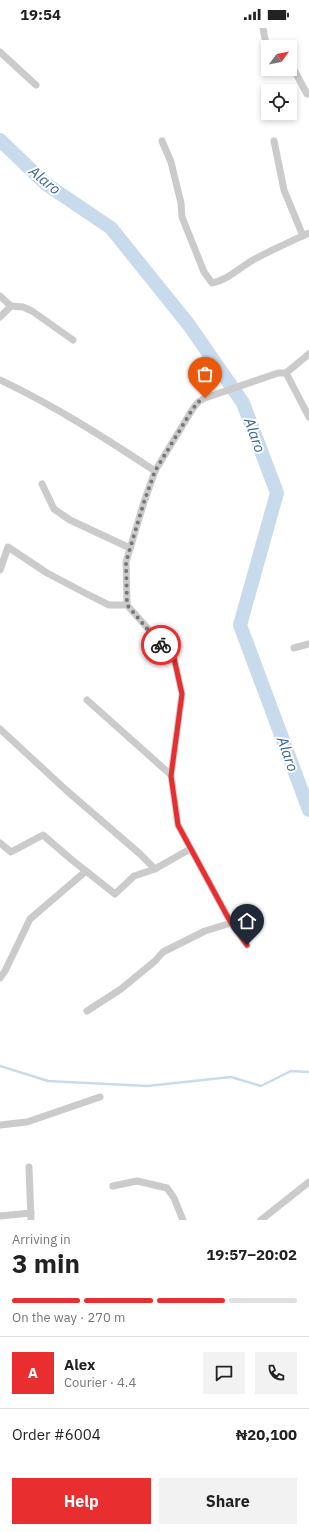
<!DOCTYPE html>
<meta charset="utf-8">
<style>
:root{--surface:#fff;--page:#f2f2f2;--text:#222;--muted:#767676;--line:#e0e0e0;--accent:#e82e2e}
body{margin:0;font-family:"IBM Plex Sans",sans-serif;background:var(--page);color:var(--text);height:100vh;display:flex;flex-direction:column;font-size:15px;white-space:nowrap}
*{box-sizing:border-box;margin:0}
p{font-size:13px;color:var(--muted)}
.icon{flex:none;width:22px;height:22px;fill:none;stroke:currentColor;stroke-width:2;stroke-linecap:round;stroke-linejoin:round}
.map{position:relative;height:1192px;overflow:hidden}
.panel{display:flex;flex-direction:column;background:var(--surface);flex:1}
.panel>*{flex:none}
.needle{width:26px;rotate:58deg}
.tools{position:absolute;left:261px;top:12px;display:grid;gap:8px}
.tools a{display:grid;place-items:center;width:36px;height:36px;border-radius:0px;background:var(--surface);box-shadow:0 2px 6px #0003;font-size:20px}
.pin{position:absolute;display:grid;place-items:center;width:34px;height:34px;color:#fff;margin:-41px -17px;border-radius:50% 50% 50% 0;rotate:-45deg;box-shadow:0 0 4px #0007}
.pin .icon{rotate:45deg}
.courier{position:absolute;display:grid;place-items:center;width:40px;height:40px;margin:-20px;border:3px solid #e82e2e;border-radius:50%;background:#fff;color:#222;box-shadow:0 1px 5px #0007}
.head em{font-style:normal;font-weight:700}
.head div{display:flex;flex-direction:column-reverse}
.head{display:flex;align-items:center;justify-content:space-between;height:68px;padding:0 12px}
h1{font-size:26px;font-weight:700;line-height:30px}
.bar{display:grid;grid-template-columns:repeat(4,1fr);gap:6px 4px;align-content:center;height:48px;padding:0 12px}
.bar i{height:5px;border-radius:3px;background:var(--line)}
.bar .current{background:var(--accent)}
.bar p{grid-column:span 4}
.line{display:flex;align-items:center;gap:10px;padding:0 12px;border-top:1px solid var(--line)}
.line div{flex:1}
.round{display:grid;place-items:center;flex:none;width:42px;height:42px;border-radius:0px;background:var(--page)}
.action{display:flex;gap:8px;margin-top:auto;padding:8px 12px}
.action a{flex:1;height:46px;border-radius:0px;background:var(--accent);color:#fff;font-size:16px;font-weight:700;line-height:46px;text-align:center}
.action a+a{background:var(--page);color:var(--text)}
.status{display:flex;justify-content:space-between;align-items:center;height:28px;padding:0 20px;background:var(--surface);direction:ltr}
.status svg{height:11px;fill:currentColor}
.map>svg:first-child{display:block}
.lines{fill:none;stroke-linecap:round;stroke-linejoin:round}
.stream{stroke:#c8dbec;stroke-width:2.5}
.river{stroke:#c8dbec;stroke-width:14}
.street{stroke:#cbcbcb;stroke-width:7}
.done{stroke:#777;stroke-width:4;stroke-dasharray:0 7.2}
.route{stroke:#e82e2e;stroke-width:5}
.labels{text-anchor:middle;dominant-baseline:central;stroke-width:4;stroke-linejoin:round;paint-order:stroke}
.water-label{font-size:15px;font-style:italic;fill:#3b6a92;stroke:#fff}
</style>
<div class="status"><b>19:54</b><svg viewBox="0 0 49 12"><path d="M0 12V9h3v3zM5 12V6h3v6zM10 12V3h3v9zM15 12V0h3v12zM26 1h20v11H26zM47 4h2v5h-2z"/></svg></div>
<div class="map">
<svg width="309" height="1192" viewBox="0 0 309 1192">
<rect width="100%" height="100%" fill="#fff"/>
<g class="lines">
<path class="stream" d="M 0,1038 L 48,1053 L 147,1058 L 231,1049 L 261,1058 L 291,1043 L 309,1044"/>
<path class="river" d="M 0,112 L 46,156 L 111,200 L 189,297 L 243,375 L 277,465 L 240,597 L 309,782"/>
<g class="street">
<path d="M 263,0 L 268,28"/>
<path d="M 0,24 L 36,57"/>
<path d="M 290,38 L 292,38 L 307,66 L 309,66"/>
<path d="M 162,113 L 171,134 L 181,175 L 182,189 L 204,244 L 212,255 C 228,252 239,240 253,232 C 271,222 290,214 309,205"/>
<path d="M 274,113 L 284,162 L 303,208"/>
<path d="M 0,268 L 11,278 L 23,279 L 32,283 L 73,312"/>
<path d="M 0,289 L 11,278"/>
<path d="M 286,345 L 309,389"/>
<path d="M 0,352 C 55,378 105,410 155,443 L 192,382 L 198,374 L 205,370 L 278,345 L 286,345 L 309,326"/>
<path d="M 42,456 L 54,481 L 70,492 L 130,520"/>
<path d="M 0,542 L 8,519 L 47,545 L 87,566 L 109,577 L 127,577 L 174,630 L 182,666 L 171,747 L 178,797 L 231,895 L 247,917"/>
<path d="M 127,577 L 126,534 L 144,474 L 155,443"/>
<path d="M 294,620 L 309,616"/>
<path d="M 87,672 L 171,747"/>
<path d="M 0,701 L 66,762 L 140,826 L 155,841"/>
<path d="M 0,815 L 11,824 L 43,807 L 72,832 L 115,866 L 134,848 L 155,841 L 190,821"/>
<path d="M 0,950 L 5,943 L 30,891 L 86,843"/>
<path d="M 87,983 L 121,961 L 155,933 L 163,924 L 205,903 L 231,895"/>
<path d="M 0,1097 L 27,1094 L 100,1069"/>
<path d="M 29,1139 L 31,1192"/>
<path d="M 113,1158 L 137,1153 L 167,1160 L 174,1170 L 183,1192"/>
<path d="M 0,1188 L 31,1185"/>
<path d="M 261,1192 L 309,1154"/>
</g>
</g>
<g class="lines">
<path class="done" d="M 161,617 L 127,577 L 126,534 L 144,474 L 155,443 L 192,382 L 198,374 L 205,370"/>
<path class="route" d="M 161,617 L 174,630 L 182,666 L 171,748 L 178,797 L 231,895 L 247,917"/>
</g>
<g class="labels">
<g class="water-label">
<text transform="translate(45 152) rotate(39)">Alaro</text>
<text transform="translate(255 407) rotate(70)">Alaro</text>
<text transform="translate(288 726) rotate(70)">Alaro</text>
</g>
</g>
</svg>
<div class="tools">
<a><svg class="needle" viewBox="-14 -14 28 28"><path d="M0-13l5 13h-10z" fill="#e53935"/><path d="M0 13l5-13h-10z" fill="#767676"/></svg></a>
<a><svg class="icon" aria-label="locate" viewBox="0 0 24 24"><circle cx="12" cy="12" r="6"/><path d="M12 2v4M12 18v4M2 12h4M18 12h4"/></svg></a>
</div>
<div class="pin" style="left:205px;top:370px;background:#ea580c"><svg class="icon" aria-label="bag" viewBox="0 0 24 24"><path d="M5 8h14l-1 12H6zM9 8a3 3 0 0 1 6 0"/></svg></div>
<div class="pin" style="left:247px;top:917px;background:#1f2937"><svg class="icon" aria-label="home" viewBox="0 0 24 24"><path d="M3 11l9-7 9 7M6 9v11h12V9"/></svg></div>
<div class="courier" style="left:161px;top:617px"><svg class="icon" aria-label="bike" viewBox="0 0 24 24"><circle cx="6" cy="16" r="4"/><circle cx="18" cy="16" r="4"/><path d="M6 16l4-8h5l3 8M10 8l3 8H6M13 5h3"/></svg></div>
</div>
<section class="panel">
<div class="head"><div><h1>3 min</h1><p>Arriving in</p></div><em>19:57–20:02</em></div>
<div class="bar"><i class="current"></i><i class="current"></i><i class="current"></i><i></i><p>On the way · 270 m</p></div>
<div class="line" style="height:72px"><b class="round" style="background:var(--accent);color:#fff">A</b><div><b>Alex</b><p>Courier · 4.4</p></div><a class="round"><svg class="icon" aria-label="chat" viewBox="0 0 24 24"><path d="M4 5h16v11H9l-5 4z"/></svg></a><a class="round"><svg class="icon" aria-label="phone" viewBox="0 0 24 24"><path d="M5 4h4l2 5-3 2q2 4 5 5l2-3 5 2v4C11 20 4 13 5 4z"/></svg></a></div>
<div class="line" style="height:52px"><div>Order #6004</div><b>₦20,100</b></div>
<div class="action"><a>Help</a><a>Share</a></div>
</section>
